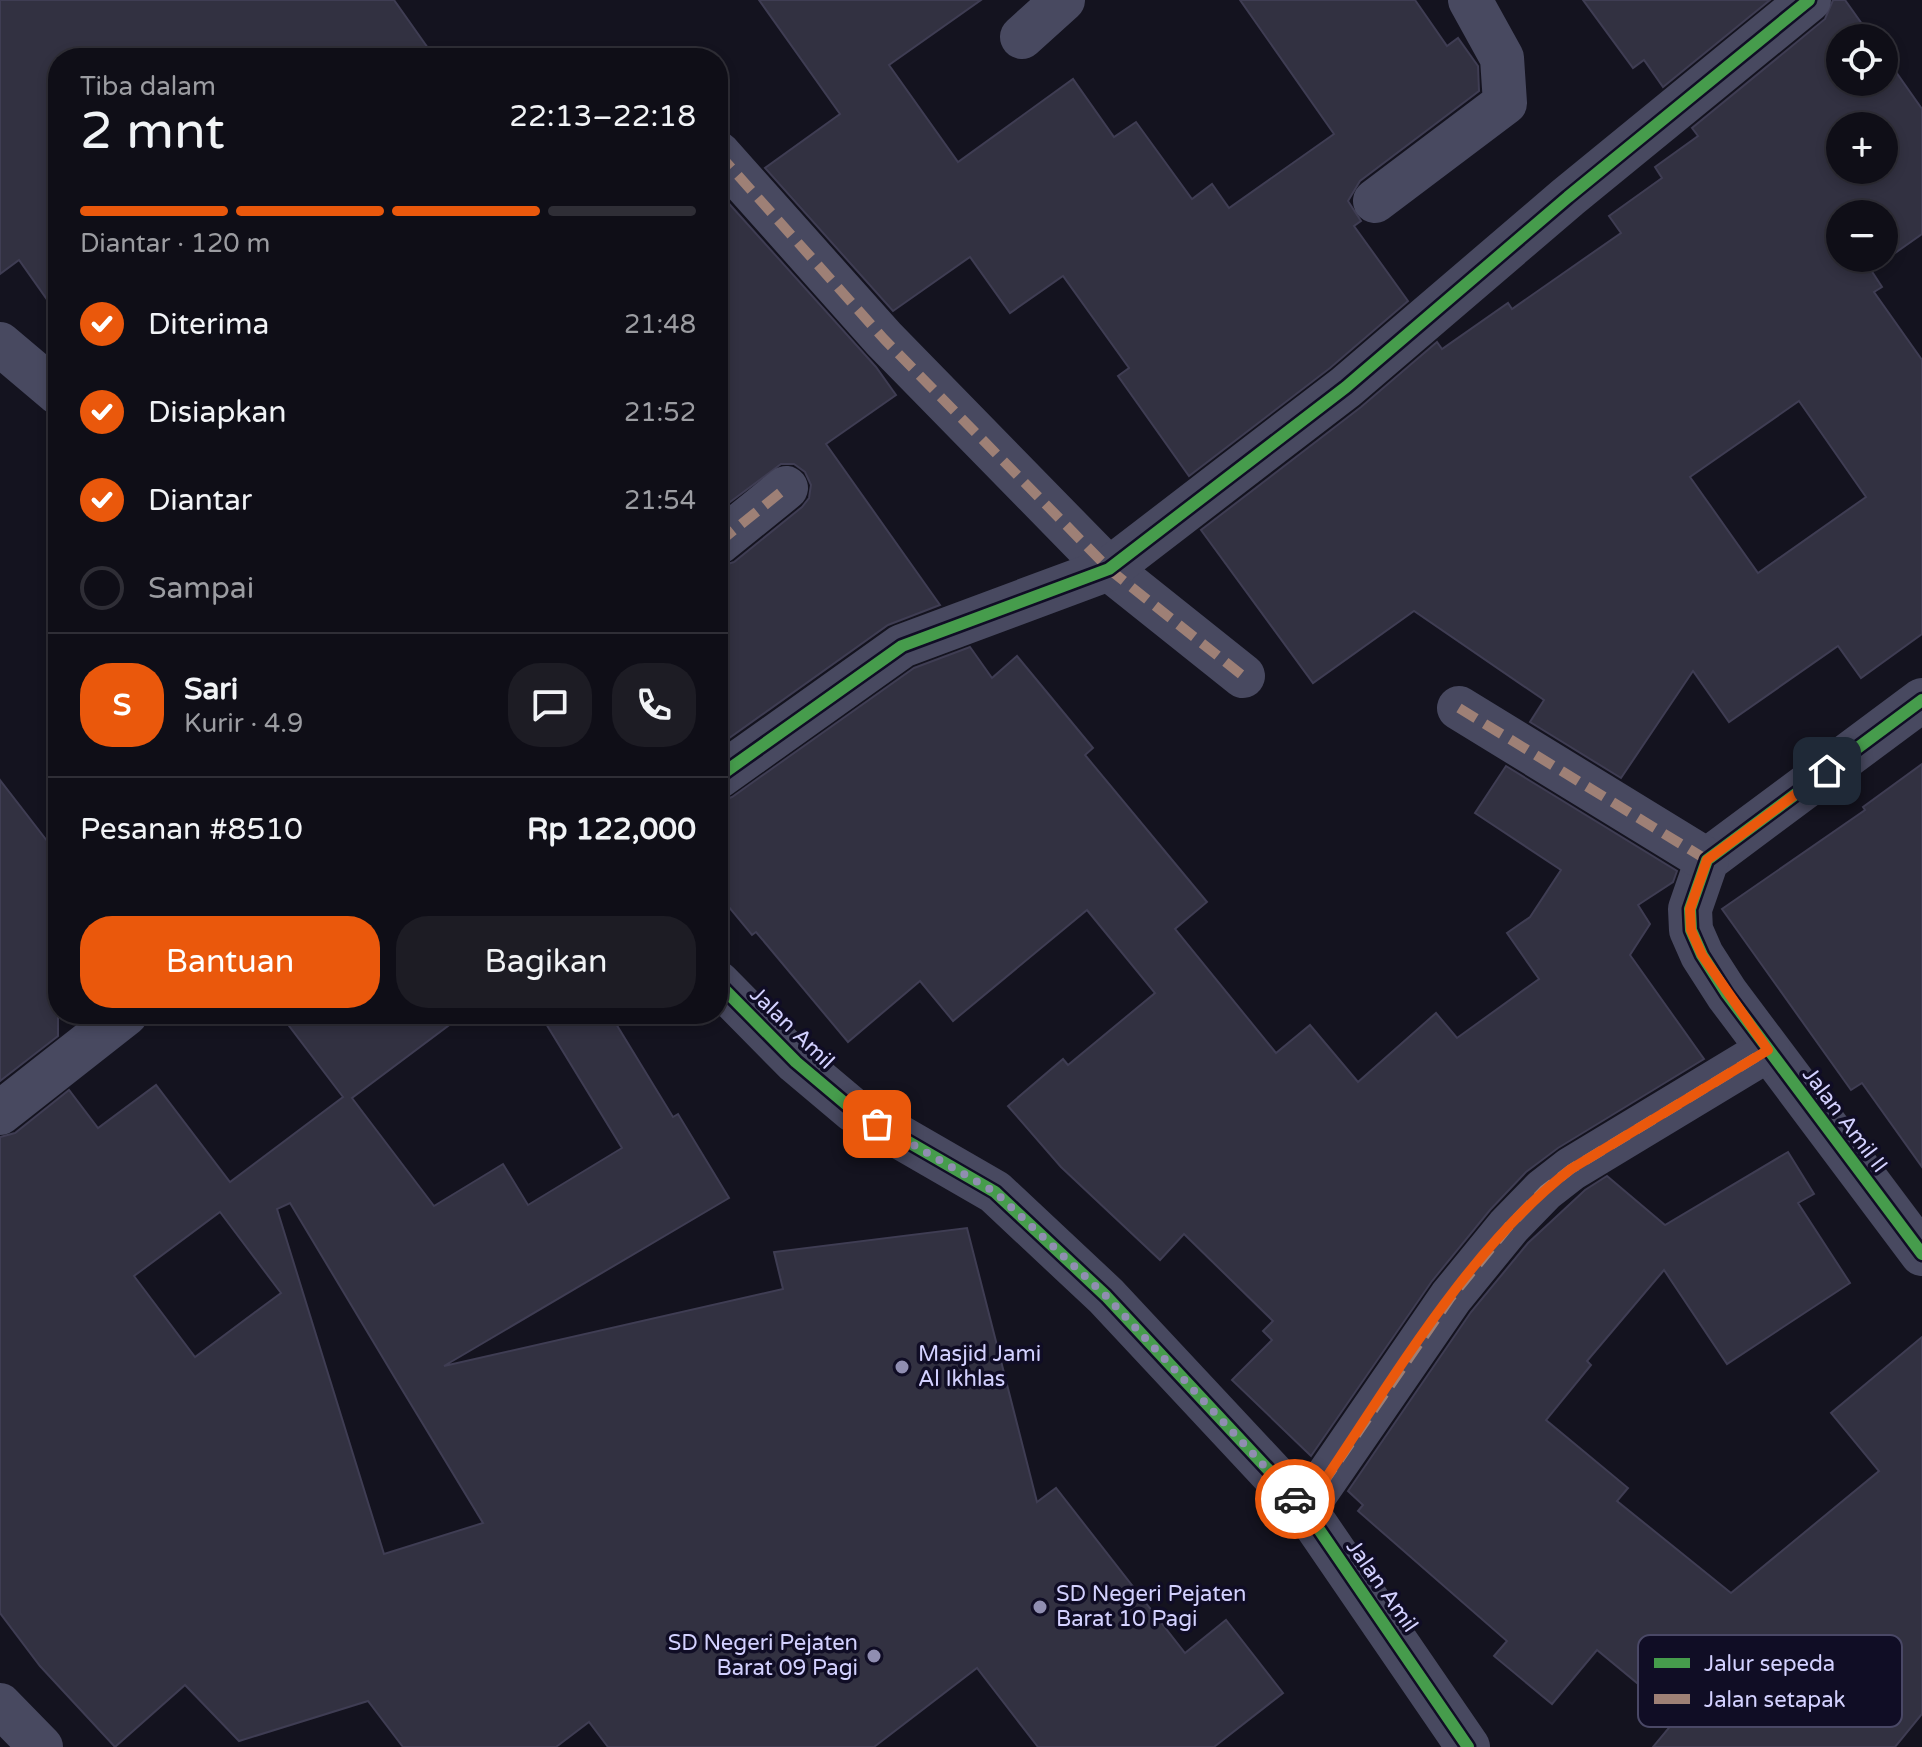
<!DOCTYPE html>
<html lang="id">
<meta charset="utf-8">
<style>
:root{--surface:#0f0e17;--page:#1d1c24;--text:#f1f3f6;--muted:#9b9ca1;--line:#2f2e36;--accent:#ea580c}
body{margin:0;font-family:"Varela Round",sans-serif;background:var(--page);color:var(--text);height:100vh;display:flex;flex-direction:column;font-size:30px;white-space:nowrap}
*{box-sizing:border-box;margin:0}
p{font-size:26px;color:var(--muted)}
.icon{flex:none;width:44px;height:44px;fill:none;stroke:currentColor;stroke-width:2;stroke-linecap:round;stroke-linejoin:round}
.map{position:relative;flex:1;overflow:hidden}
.side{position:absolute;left:48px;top:48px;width:680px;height:976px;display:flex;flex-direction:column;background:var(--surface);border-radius:32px;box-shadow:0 4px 12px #0003,0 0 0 2px var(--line)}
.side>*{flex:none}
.buttons{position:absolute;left:1826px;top:24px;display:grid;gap:16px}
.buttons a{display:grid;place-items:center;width:72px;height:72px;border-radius:50%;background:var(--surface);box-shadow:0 4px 12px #0003,0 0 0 2px var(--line);font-size:40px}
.pin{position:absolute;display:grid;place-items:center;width:68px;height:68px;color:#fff;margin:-34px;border-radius:16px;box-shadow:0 4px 12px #0006}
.courier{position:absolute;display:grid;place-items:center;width:80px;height:80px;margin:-40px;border:6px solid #ea580c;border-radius:50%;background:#fff;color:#222;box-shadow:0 2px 10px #0007}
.overview em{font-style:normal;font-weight:600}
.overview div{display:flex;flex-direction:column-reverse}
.overview{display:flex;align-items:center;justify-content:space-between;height:136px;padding:0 32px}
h1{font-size:52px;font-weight:600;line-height:60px}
.bar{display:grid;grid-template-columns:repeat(4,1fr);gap:12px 8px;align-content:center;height:96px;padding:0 32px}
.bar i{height:10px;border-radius:6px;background:var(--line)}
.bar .selected{background:var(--accent)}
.bar p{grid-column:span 4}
.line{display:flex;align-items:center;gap:20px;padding:0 32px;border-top:2px solid var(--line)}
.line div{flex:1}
.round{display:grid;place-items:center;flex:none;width:84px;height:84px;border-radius:32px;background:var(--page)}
ol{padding:0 32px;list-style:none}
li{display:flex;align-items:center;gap:24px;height:88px}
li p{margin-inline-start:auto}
li .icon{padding:8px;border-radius:50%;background:var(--accent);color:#fff;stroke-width:4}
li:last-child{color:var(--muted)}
li i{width:44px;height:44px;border:4px solid var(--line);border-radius:50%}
.cta{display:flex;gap:16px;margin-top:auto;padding:16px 32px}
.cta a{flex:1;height:92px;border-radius:32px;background:var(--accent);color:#fff;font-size:32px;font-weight:600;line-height:92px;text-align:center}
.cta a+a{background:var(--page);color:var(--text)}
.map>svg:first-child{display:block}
.building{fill:#323141;stroke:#3f3d53;stroke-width:2;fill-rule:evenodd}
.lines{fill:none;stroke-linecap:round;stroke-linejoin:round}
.minor{stroke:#484960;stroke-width:44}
.tertiary{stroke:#484960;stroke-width:44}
.quiet{stroke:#9e8076;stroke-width:10;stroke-dasharray:20 10;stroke-linecap:butt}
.cycleway-casing{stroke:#100d25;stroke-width:17}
.cycleway{stroke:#469c4c;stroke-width:12}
.done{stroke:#908eb1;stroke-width:8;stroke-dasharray:0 14.4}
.route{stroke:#ea580c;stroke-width:10}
.poi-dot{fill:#908eb1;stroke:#100d25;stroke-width:3}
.labels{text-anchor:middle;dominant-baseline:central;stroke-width:7;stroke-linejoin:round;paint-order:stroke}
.street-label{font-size:22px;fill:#d3d1ff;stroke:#100d25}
.poi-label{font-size:22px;fill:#d3d1ff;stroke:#100d25;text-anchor:start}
.key{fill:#100d25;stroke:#4a4866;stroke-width:2}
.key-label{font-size:22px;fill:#d3d1ff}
</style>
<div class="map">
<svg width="1922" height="1747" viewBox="0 0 1922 1747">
<rect width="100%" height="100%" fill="#14131f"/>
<g class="building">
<path d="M 0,0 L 394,0 L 435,58 L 58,58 L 58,315 L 19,260 L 0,274 Z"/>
<path d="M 759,0 L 981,0 L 889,65 L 958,162 L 1073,79 L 1114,137 L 1136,122 L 1192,199 L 1212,184 L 1229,208 L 1334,134 L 1240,0 L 1415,0 L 1447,46 L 1458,38 L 1478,66 L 1479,91 L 1360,181 L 1348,201 L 1361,221 L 1354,226 L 1408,301 L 1330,368 L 1189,476 L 1118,376 L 1129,368 L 1063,276 L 1010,313 L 970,257 L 893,311 L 765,168 L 840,114 Z"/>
<path d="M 1583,0 L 1770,0 L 1663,87 L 1644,60 L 1633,68 Z"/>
<path d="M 1833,0 L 1845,0 L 1872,38 L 1840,38 L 1840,82 L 1884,82 L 1884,55 L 1922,109 L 1922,234 L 1871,270 L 1882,287 L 1874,292 L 1922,360 L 1922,634 L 1861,678 L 1838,646 L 1729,722 L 1693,671 L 1621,778 L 1530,722 L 1544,700 L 1414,611 L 1313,683 L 1201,530 L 1361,407 L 1437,342 L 1442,349 L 1508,303 L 1512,309 L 1621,233 L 1609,216 L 1662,178 L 1655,167 L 1698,136 L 1692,128 L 1825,19 ZM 1840,126 L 1884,126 L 1884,170 L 1840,170 ZM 1840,214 L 1884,214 L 1884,258 L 1840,258 ZM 1799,401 L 1866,497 L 1758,573 L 1690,477 Z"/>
<path d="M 724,198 L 876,367 L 896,395 L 826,444 L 940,605 L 888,625 L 718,746 L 718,567 L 734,562 L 802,507 L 809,498 L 811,485 L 805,472 L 794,464 L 781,464 L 718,511 L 718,202 Z"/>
<path d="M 970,647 L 992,678 L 1017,656 L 1093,748 L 1085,755 L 1207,902 L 1175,929 L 1276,1053 L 1310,1025 L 1358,1082 L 1436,1013 L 1457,1038 L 1539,979 L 1507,933 L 1530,917 L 1561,870 L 1475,813 L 1506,766 L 1677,871 L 1673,882 L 1638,905 L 1650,924 L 1630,955 L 1704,1059 L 1558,1148 L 1526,1172 L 1490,1210 L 1432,1281 L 1311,1456 L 1232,1380 L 1272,1340 L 1263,1331 L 1273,1321 L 1184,1234 L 1160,1260 L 1061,1167 L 1008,1106 L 1063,1059 L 1068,1065 L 1155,993 L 1087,910 L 953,1021 L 920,981 L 848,1042 L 756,932 L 752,935 L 718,894 L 718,802 L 732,797 L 914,668 Z"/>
<path d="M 1922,764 L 1922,1167 L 1862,1083 L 1851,1090 L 1722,909 L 1865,810 L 1863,807 Z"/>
<path d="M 0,780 L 58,855 L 58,1036 L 0,1081 Z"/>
<path d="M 280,1014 L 464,1014 L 352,1098 L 434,1206 L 503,1164 L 528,1205 L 622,1148 L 540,1014 L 610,1014 L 673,1117 L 678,1114 L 729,1198 L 444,1366 L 783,1289 L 774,1252 L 967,1228 L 1037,1502 L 1056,1488 L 1185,1653 L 1226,1620 L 1283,1693 L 1214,1747 L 1038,1747 L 977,1668 L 874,1747 L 608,1747 L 589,1722 L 556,1747 L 403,1747 L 368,1701 L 239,1741 L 185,1685 L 115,1747 L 40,1666 L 0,1613 L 0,1137 L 15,1133 L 69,1090 L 98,1128 L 156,1085 L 230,1182 L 343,1097 ZM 290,1203 L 395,1378 L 483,1523 L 384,1554 L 277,1209 ZM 220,1212 L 281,1293 L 195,1357 L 134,1276 Z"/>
<path d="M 1788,1152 L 1814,1194 L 1798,1203 L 1850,1283 L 1727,1364 L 1664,1270 L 1587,1361 L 1591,1365 L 1546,1420 L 1628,1488 L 1617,1501 L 1731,1593 L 1879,1471 L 1831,1413 L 1922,1337 L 1922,1714 L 1895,1747 L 1653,1747 L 1678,1717 L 1597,1650 L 1552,1704 L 1494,1656 L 1507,1641 L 1358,1511 L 1363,1505 L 1348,1491 L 1471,1312 L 1528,1243 L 1585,1190 L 1607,1176 L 1665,1225 Z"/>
</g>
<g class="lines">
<g class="minor">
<path d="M 1022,37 L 1063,0"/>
<path d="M 718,153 L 884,339 L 1109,569 L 1243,676"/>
<path d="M 1375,201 L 1505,103 L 1502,58 L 1470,0"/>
<path d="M 718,543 L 786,488"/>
<path d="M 1922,700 L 1707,860 L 1690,909 L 1691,930 L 1702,955 L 1727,994 L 1922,1254"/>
<path d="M 1459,708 L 1707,860"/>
<path d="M 718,777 L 902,646 L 1109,569 L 1346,387 L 1568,197 L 1809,0"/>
<path d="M 0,1113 L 126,1014"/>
<path d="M 1305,1509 L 1451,1297 L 1509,1226 L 1544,1190 L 1571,1169 L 1768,1050"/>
<path d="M 0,1705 L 41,1747"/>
</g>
<g class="tertiary">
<path d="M 0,344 L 58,393"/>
<path d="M 718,983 L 796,1062 L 853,1110 L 995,1192 L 1106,1296 L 1305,1509 L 1468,1747"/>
</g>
<g class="quiet">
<path d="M 718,153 L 884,339 L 1109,569 L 1243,676"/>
<path d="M 718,543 L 786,488"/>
<path d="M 1459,708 L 1707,860"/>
<path d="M 1305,1509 L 1451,1297 L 1509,1226 L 1544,1190 L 1571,1169 L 1768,1050"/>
</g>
<defs>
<g id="cycleway">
<path d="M 1922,700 L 1707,860 L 1690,909 L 1691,930 L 1702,955 L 1727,994 L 1922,1254"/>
<path d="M 718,777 L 902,646 L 1109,569 L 1346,387 L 1568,197 L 1809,0"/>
<path d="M 718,983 L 796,1062 L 853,1110 L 995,1192 L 1106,1296 L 1305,1509 L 1468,1747"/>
</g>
</defs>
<use href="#cycleway" class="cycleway-casing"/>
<use href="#cycleway" class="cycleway"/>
</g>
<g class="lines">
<path class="done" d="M 877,1124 L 995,1192 L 1106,1296 L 1295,1499"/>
<path class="route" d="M 1295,1499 L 1305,1509 C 1383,1397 1462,1253 1571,1169 L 1768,1050 L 1702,955 L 1691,930 L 1690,909 L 1707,860 L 1827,771"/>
</g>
<g class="poi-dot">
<circle cx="902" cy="1367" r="8"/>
<circle cx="1040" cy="1607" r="8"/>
<circle cx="874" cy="1656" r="8"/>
</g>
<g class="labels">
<g class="street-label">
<text transform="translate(792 1028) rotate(44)">Jalan Amil</text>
<text transform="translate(1845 1120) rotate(53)">Jalan Amil II</text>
<text transform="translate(1382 1586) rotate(55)">Jalan Amil</text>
</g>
<g class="poi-label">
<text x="918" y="1354">Masjid Jami<tspan x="918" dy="25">Al Ikhlas</tspan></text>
<text x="1056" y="1594">SD Negeri Pejaten<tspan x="1056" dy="25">Barat 10 Pagi</tspan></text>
<text x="858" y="1643" text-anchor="end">SD Negeri Pejaten<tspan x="858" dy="25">Barat 09 Pagi</tspan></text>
</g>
</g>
<rect x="1638" y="1635" width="264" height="92" rx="12" class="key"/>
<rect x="1654" y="1658" width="36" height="10" fill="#469c4c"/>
<rect x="1654" y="1694" width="36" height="10" fill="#9e8076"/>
<g class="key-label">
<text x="1704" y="1671">Jalur sepeda</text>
<text x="1704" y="1707">Jalan setapak</text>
</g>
</svg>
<div class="buttons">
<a><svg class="icon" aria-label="locate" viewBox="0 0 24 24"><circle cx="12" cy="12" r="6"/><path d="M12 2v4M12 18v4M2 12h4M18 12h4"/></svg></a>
<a>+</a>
<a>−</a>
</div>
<div class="pin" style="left:877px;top:1124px;background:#ea580c"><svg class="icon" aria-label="bag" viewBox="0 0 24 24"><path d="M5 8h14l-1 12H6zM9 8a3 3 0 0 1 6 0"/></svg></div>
<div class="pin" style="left:1827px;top:771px;background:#1f2937"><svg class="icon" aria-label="home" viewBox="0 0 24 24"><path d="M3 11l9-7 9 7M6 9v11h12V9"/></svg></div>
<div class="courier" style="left:1295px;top:1499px"><svg class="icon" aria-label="car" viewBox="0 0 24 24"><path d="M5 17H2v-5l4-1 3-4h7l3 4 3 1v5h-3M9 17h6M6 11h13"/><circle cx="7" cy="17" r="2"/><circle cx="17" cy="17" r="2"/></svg></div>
<section class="side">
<div class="overview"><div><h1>2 mnt</h1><p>Tiba dalam</p></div><em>22:13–22:18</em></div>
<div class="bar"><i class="selected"></i><i class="selected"></i><i class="selected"></i><i></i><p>Diantar · 120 m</p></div>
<ol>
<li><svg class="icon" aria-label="check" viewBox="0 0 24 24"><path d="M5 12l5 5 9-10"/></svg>Diterima<p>21:48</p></li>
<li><svg class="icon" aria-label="check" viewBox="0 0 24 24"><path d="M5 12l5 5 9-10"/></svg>Disiapkan<p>21:52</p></li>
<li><svg class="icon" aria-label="check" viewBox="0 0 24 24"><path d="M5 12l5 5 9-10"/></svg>Diantar<p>21:54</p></li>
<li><i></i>Sampai</li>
</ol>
<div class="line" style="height:144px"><b class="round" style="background:var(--accent);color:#fff">S</b><div><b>Sari</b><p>Kurir · 4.9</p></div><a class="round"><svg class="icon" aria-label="chat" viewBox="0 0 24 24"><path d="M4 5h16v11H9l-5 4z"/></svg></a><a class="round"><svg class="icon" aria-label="phone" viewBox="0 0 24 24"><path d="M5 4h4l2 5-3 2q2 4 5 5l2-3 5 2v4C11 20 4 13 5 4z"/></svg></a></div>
<div class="line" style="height:104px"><div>Pesanan #8510</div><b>Rp 122,000</b></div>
<div class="cta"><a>Bantuan</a><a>Bagikan</a></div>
</section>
</div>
